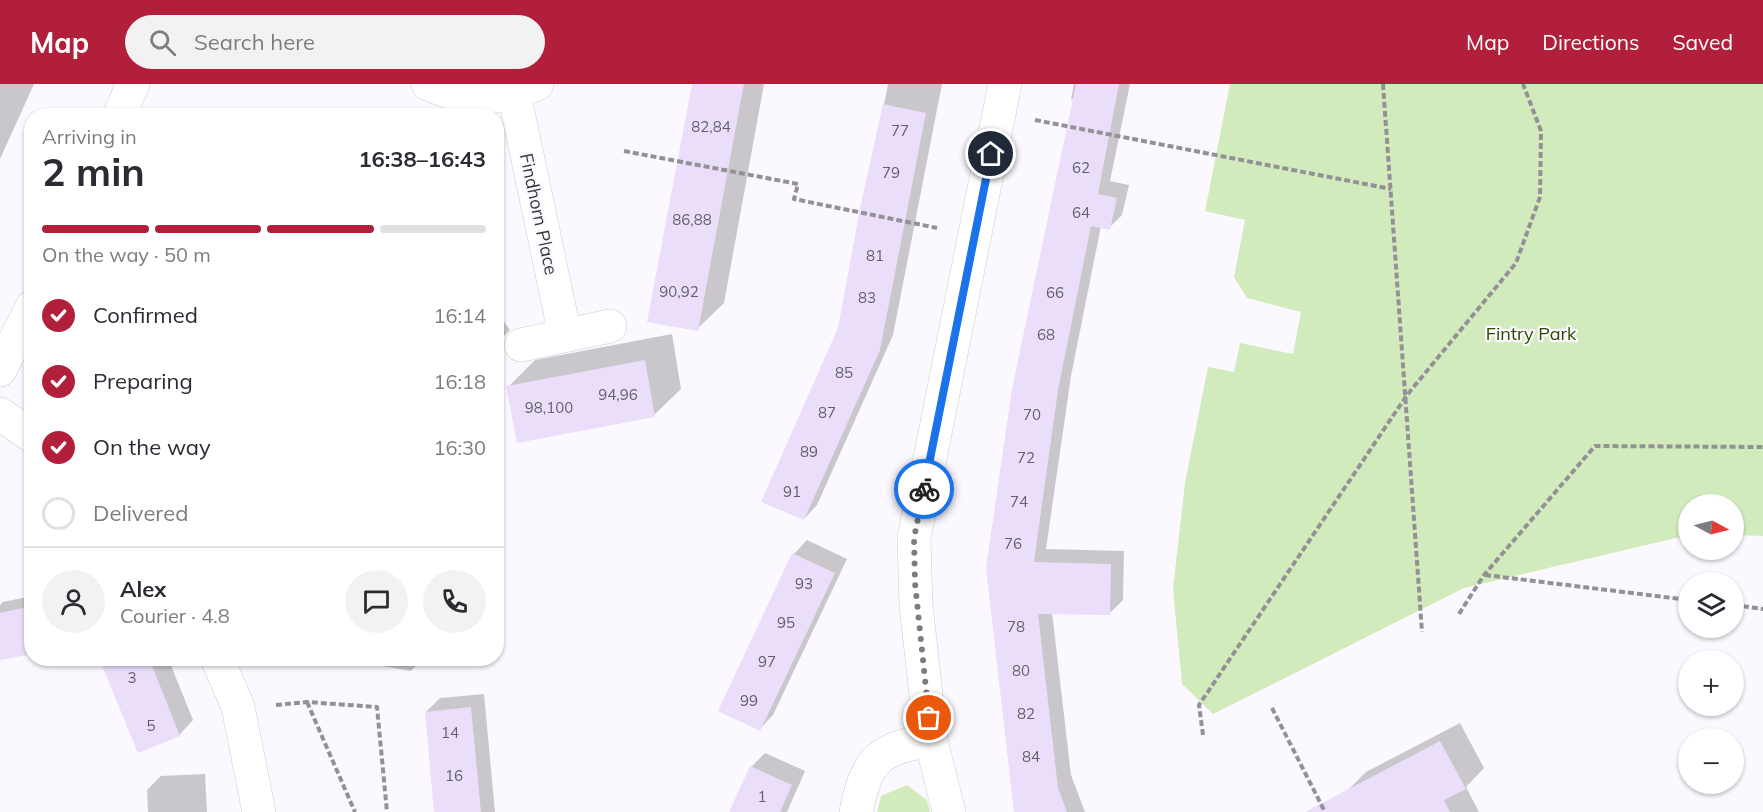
<!DOCTYPE html>
<meta charset="utf-8">
<style>
:root{--surface:#fff;--page:#f2f2f3;--text:#2b2b33;--muted:#7c7c81;--line:#e1e1e2;--accent:#b21f3a}
body{margin:0;font-family:Mulish,sans-serif;background:var(--page);color:var(--text);height:100vh;display:flex;flex-direction:column;font-size:22px;white-space:nowrap}
*{box-sizing:border-box;margin:0}
p{font-size:20px;color:var(--muted)}
.icon{flex:none;width:33px;height:33px;fill:none;stroke:currentColor;stroke-width:2;stroke-linecap:round;stroke-linejoin:round}
.map{position:relative;flex:1;overflow:hidden}
.sheet{position:absolute;left:24px;top:24px;width:480px;height:558px;display:flex;flex-direction:column;background:var(--surface);border-radius:24px;box-shadow:0 2px 4px #0004}
.sheet>*{flex:none}
.needle{width:39px;rotate:97deg}
.buttons{position:absolute;left:1678px;top:410px;display:grid;gap:12px}
.buttons a{display:grid;place-items:center;width:66px;height:66px;border-radius:50%;background:var(--surface);box-shadow:0 2px 4px #0004;font-size:30px}
.pin{position:absolute;display:grid;place-items:center;width:51px;height:51px;color:#fff;margin:-26px;border:3px solid #fff;border-radius:50%;box-shadow:0 2px 6px #0007}
.courier{position:absolute;display:grid;place-items:center;width:60px;height:60px;margin:-30px;border:4px solid #1a73e8;border-radius:50%;background:#fff;color:#222;box-shadow:0 2px 8px #0007}
.headline em{font-style:normal;font-weight:700}
.headline div{display:flex;flex-direction:column-reverse}
.headline{display:flex;align-items:center;justify-content:space-between;height:102px;padding:0 18px}
h1{font-size:39px;font-weight:700;line-height:45px}
.bar{display:grid;grid-template-columns:repeat(4,1fr);gap:9px 6px;align-content:center;height:72px;padding:0 18px}
.bar i{height:8px;border-radius:4px;background:var(--line)}
.bar .active{background:var(--accent)}
.bar p{grid-column:span 4}
.line{display:flex;align-items:center;gap:15px;padding:0 18px;border-top:2px solid var(--line)}
.line div{flex:1}
.round{display:grid;place-items:center;flex:none;width:63px;height:63px;border-radius:32px;background:var(--page)}
ol{padding:0 18px;list-style:none}
li{display:flex;align-items:center;gap:18px;height:66px}
li p{margin-inline-start:auto}
li .icon{padding:6px;border-radius:50%;background:var(--accent);color:#fff;stroke-width:4}
li:last-child{color:var(--muted)}
li i{width:33px;height:33px;border:3px solid var(--line);border-radius:50%}
header{display:flex;align-items:center;gap:36px;box-sizing:border-box;height:84px;padding:0 30px;background:var(--accent);color:#fff}
header strong{font-size:28px}
nav{display:flex;gap:33px;margin-inline-start:auto;font-size:21px}
.search{width:420px;height:54px;background:var(--page);display:flex;align-items:center;gap:15px;box-sizing:border-box;padding:0 21px;border-radius:33px;color:var(--muted);font-size:22px}
.map>svg:first-child{display:block}
.green{fill:#d2ebbd}
.shadow{fill:#0003}
.building{fill:#eadefa}
.lines{fill:none;stroke-linecap:round;stroke-linejoin:round}
.minor-casing{stroke:#cecad2;stroke-width:34}
.path{stroke:#949196;stroke-width:4;stroke-dasharray:6 3;stroke-linecap:butt}
.minor{stroke:#fff;stroke-width:33}
.done{stroke:#7d7b7f;stroke-width:6;stroke-dasharray:0 10.8}
.route{stroke:#1a73e8;stroke-width:8}
.labels{text-anchor:middle;dominant-baseline:central;stroke-width:4.5;stroke-linejoin:round;paint-order:stroke}
.number-label{font-size:15px;fill:#64616a}
.street-label{font-size:18px;fill:#38373a;stroke:#fcf8ff}
.park-label{font-size:18px;fill:#2b4900;stroke:#fcf8ff}
</style>
<header>
<strong>Map</strong>
<div class="search"><svg class="icon" aria-label="search" viewBox="0 0 24 24"><circle cx="10" cy="10" r="6"/><path d="M15 15l6 6"/></svg>Search here</div>
<nav><a>Map</a><a>Directions</a><a>Saved</a></nav>
</header>
<div class="map">
<svg width="1763" height="728" viewBox="0 0 1763 728">
<rect width="100%" height="100%" fill="#fcf8ff"/>
<g class="green">
<path d="M 1230,0 L 1763,0 L 1763,452 L 1734,451 L 1734,420 L 1689,420 L 1689,451 L 1464,504 L 1213,630 L 1182,600 L 1173,505 L 1185,399 L 1208,283 L 1234,288 L 1240,259 L 1293,270 L 1301,228 L 1247,214 L 1234,193 L 1245,136 L 1205,127 Z"/>
<path d="M 907,701 L 927,716 L 930,728 L 877,728 L 881,712 Z"/>
</g>
<g class="shadow">
<path d="M 0,0 L 34,0 L 0,75 Z"/>
<path d="M 693,0 L 764,0 L 724,219 L 697,245 Z"/>
<path d="M 888,0 L 942,0 L 893,251 L 817,421 L 804,435 Z"/>
<path d="M 1074,0 L 1130,0 L 1110,97 L 1129,101 L 1122,131 L 1109,144 L 1101,142 L 1071,292 L 1046,465 L 1124,467 L 1123,516 L 1110,529 L 1052,528 L 1071,691 L 1085,728 L 1019,728 L 1014,713 L 988,484 L 1074,16 L 1071,15 Z"/>
<path d="M 318,24 L 335,32 L 311,32 Z"/>
<path d="M 496,227 L 510,246 L 496,260 Z"/>
<path d="M 672,250 L 681,305 L 654,331 L 508,303 L 535,276 Z"/>
<path d="M 807,456 L 847,475 L 773,631 L 760,645 L 720,626 L 794,470 Z"/>
<path d="M 32,512 L 32,568 L 0,575 L 0,521 L 3,518 Z"/>
<path d="M 101,574 L 168,574 L 193,636 L 180,650 L 139,668 Z"/>
<path d="M 337,574 L 424,574 L 411,587 Z"/>
<path d="M 484,610 L 495,728 L 436,728 L 426,628 L 440,614 Z"/>
<path d="M 1460,639 L 1484,684 L 1466,703 L 1479,728 L 1358,728 L 1347,707 L 1366,688 Z"/>
<path d="M 765,669 L 805,687 L 787,728 L 731,728 L 751,683 Z"/>
<path d="M 205,690 L 207,728 L 148,728 L 147,706 L 161,692 Z"/>
</g>
<g class="building">
<path d="M 692,0 L 744,0 L 698,247 L 647,238 Z"/>
<path d="M 1076,0 L 1119,0 L 1098,110 L 1117,114 L 1110,146 L 1091,142 L 1058,306 L 1034,478 L 1111,480 L 1110,531 L 1038,530 L 1058,704 L 1067,728 L 1014,728 L 986,484 L 1012,305 Z"/>
<path d="M 883,20 L 926,29 L 880,266 L 804,436 L 761,418 L 838,244 L 861,120 Z"/>
<path d="M 645,276 L 655,333 L 517,359 L 506,302 Z"/>
<path d="M 792,469 L 835,489 L 760,647 L 718,627 Z"/>
<path d="M 32,522 L 32,570 L 0,576 L 0,529 Z"/>
<path d="M 99,574 L 149,574 L 180,652 L 138,669 Z"/>
<path d="M 471,623 L 481,728 L 434,728 L 425,628 Z"/>
<path d="M 1440,657 L 1466,705 L 1444,716 L 1450,728 L 1305,728 Z"/>
<path d="M 750,682 L 792,701 L 780,728 L 729,728 Z"/>
</g>
<g class="lines">
<defs>
<g id="minor">
<path d="M 428,0 C 469,18 495,17 537,0"/>
<path d="M 514,9 L 565,251"/>
<path d="M 119,32 L 133,0"/>
<path d="M 521,261 L 610,242"/>
<path d="M 0,286 L 32,223"/>
<path d="M 0,330 L 32,352"/>
<path d="M 217,574 L 238,623 L 259,728"/>
<path d="M 856,728 C 867,674 879,665 931,656"/>
<path d="M 949,728 L 931,656 L 916,521 L 914,454 L 1005,0"/>
</g>
</defs>
<use href="#minor" class="minor-casing"/>
<g class="path">
<path d="M 1383,0 L 1422,548"/>
<path d="M 1035,36 L 1391,105"/>
<path d="M 624,67 L 798,100 L 794,115 L 937,144"/>
<path d="M 1485,491 L 1689,516"/>
<path d="M 1734,521 L 1763,525"/>
<path d="M 1459,530 L 1484,491 L 1595,362 L 1763,363"/>
<path d="M 307,618 L 355,728"/>
<path d="M 276,621 L 307,618 L 377,623 L 387,728"/>
<path d="M 1272,624 L 1325,728"/>
<path d="M 1203,651 L 1199,621 L 1407,311 L 1516,179 L 1540,113 L 1541,47 L 1523,0"/>
</g>
<use href="#minor" class="minor"/>
</g>
<g class="lines">
<path class="done" d="M 924,405 L 914,454 L 915,499 L 929,634"/>
<path class="route" d="M 924,405 L 991,70"/>
</g>
<g class="labels">
<g class="number-label">
<text x="711" y="42">82,84</text>
<text x="900" y="46">77</text>
<text x="1081" y="83">62</text>
<text x="891" y="88">79</text>
<text x="1081" y="128">64</text>
<text x="692" y="135">86,88</text>
<text x="875" y="171">81</text>
<text x="679" y="207">90,92</text>
<text x="1055" y="208">66</text>
<text x="867" y="213">83</text>
<text x="1046" y="250">68</text>
<text x="844" y="288">85</text>
<text x="618" y="310">94,96</text>
<text x="549" y="323">98,100</text>
<text x="827" y="328">87</text>
<text x="1032" y="330">70</text>
<text x="809" y="367">89</text>
<text x="1026" y="373">72</text>
<text x="792" y="407">91</text>
<text x="1019" y="417">74</text>
<text x="1013" y="459">76</text>
<text x="804" y="499">93</text>
<text x="786" y="538">95</text>
<text x="1016" y="542">78</text>
<text x="767" y="577">97</text>
<text x="1021" y="586">80</text>
<text x="132" y="593">3</text>
<text x="749" y="616">99</text>
<text x="1026" y="629">82</text>
<text x="151" y="641">5</text>
<text x="450" y="648">14</text>
<text x="1031" y="672">84</text>
<text x="454" y="691">16</text>
<text x="762" y="712">1</text>
</g>
<g class="street-label">
<text transform="translate(539 130) rotate(78)">Findhorn Place</text>
</g>
<g class="park-label">
<text x="1531" y="249">Fintry Park</text>
</g>
</g>
</svg>
<div class="buttons">
<a><svg class="needle" viewBox="-14 -14 28 28"><path d="M0-13l5 13h-10z" fill="#e53935"/><path d="M0 13l5-13h-10z" fill="#7c7c81"/></svg></a>
<a><svg class="icon" aria-label="layers" viewBox="0 0 24 24"><path d="M12 4l9 5-9 5-9-5zM3 14l9 5 9-5"/></svg></a>
<a>+</a>
<a>−</a>
</div>
<div class="pin" style="left:929px;top:634px;background:#ea580c"><svg class="icon" aria-label="bag" viewBox="0 0 24 24"><path d="M5 8h14l-1 12H6zM9 8a3 3 0 0 1 6 0"/></svg></div>
<div class="pin" style="left:991px;top:70px;background:#1f2937"><svg class="icon" aria-label="home" viewBox="0 0 24 24"><path d="M3 11l9-7 9 7M6 9v11h12V9"/></svg></div>
<div class="courier" style="left:924px;top:405px"><svg class="icon" aria-label="bike" viewBox="0 0 24 24"><circle cx="6" cy="16" r="4"/><circle cx="18" cy="16" r="4"/><path d="M6 16l4-8h5l3 8M10 8l3 8H6M13 5h3"/></svg></div>
<section class="sheet">
<div class="headline"><div><h1>2 min</h1><p>Arriving in</p></div><em>16:38–16:43</em></div>
<div class="bar"><i class="active"></i><i class="active"></i><i class="active"></i><i></i><p>On the way · 50 m</p></div>
<ol>
<li><svg class="icon" aria-label="check" viewBox="0 0 24 24"><path d="M5 12l5 5 9-10"/></svg>Confirmed<p>16:14</p></li>
<li><svg class="icon" aria-label="check" viewBox="0 0 24 24"><path d="M5 12l5 5 9-10"/></svg>Preparing<p>16:18</p></li>
<li><svg class="icon" aria-label="check" viewBox="0 0 24 24"><path d="M5 12l5 5 9-10"/></svg>On the way<p>16:30</p></li>
<li><i></i>Delivered</li>
</ol>
<div class="line" style="height:108px"><a class="round"><svg class="icon" aria-label="person" viewBox="0 0 24 24"><circle cx="12" cy="8" r="4"/><path d="M4 21q1-7 8-7t8 7"/></svg></a><div><b>Alex</b><p>Courier · 4.8</p></div><a class="round"><svg class="icon" aria-label="chat" viewBox="0 0 24 24"><path d="M4 5h16v11H9l-5 4z"/></svg></a><a class="round"><svg class="icon" aria-label="phone" viewBox="0 0 24 24"><path d="M5 4h4l2 5-3 2q2 4 5 5l2-3 5 2v4C11 20 4 13 5 4z"/></svg></a></div>
</section>
</div>
